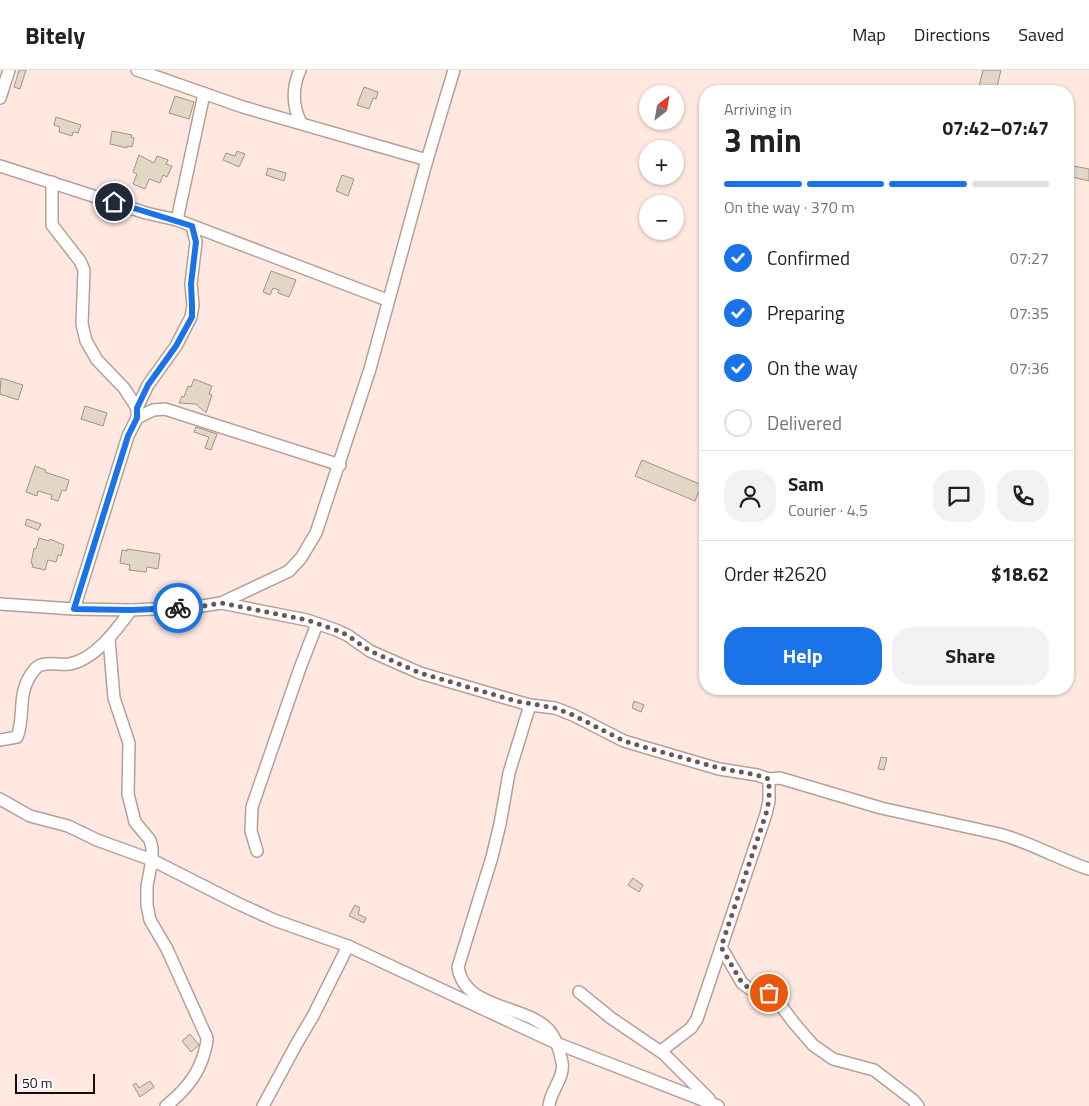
<!DOCTYPE html>
<meta charset="utf-8">
<style>
:root{--surface:#fff;--page:#f2f2f2;--text:#202124;--muted:#757577;--line:#e0e0e0;--accent:#1a73e8}
body{margin:0;font-family:"Titillium Web",sans-serif;background:var(--page);color:var(--text);height:100vh;display:flex;flex-direction:column;font-size:19px;white-space:nowrap}
*{box-sizing:border-box;margin:0}
p{font-size:16px;color:var(--muted)}
.icon{flex:none;width:28px;height:28px;fill:none;stroke:currentColor;stroke-width:2;stroke-linecap:round;stroke-linejoin:round}
.map{position:relative;flex:1;overflow:hidden}
.details{position:absolute;left:699px;top:15px;width:375px;height:610px;display:flex;flex-direction:column;background:var(--surface);border-radius:20px;box-shadow:0 1px 4px #0004}
.details>*{flex:none}
.needle{width:32px;rotate:31deg}
.tools{position:absolute;left:639px;top:15px;display:grid;gap:10px}
.tools a{display:grid;place-items:center;width:45px;height:45px;border-radius:50%;background:var(--surface);box-shadow:0 1px 4px #0004;font-size:25px}
.scale{position:absolute;left:15px;bottom:12px;width:80px;box-sizing:border-box;padding-left:5px;border:2px solid #150e0c;border-top:0;font-size:14px;line-height:18px;white-space:nowrap;color:#150e0c;-webkit-text-stroke:4px #fff;paint-order:stroke}
.pin{position:absolute;display:grid;place-items:center;width:42px;height:42px;color:#fff;margin:-21px;border:2px solid #fff;border-radius:50%;box-shadow:0 1px 5px #0007}
.courier{position:absolute;display:grid;place-items:center;width:50px;height:50px;margin:-25px;border:4px solid #1a73e8;border-radius:50%;background:#fff;color:#222;box-shadow:0 1px 6px #0007}
.head em{font-style:normal;font-weight:700}
.head div{display:flex;flex-direction:column-reverse}
.head{display:flex;align-items:center;justify-content:space-between;height:85px;padding:0 25px}
h1{font-size:32px;font-weight:700;line-height:38px}
.bar{display:grid;grid-template-columns:repeat(4,1fr);gap:8px 5px;align-content:center;height:60px;padding:0 25px}
.bar i{height:6px;border-radius:4px;background:var(--line)}
.bar .selected{background:var(--accent)}
.bar p{grid-column:span 4}
.line{display:flex;align-items:center;gap:12px;padding:0 25px;border-top:1px solid var(--line)}
.line div{flex:1}
.round{display:grid;place-items:center;flex:none;width:52px;height:52px;border-radius:20px;background:var(--page)}
ol{padding:0 25px;list-style:none}
li{display:flex;align-items:center;gap:15px;height:55px}
li p{margin-inline-start:auto}
li .icon{padding:5px;border-radius:50%;background:var(--accent);color:#fff;stroke-width:4}
li:last-child{color:var(--muted)}
li i{width:28px;height:28px;border:2px solid var(--line);border-radius:50%}
.button{display:flex;gap:10px;margin-top:auto;padding:10px 25px}
.button a{flex:1;height:58px;border-radius:20px;background:var(--accent);color:#fff;font-size:20px;font-weight:700;line-height:58px;text-align:center}
.button a+a{background:var(--page);color:var(--text)}
header{display:flex;align-items:center;gap:30px;box-sizing:border-box;height:70px;padding:0 25px;background:var(--surface);border-bottom:1px solid var(--line)}
header strong{font-size:24px}
nav{display:flex;gap:28px;margin-inline-start:auto;font-size:18px}
.map>svg:first-child{display:block}
.building{fill:#e2d6c5;stroke:#a09585}
.lines{fill:none;stroke-linecap:round;stroke-linejoin:round}
.minor-casing{stroke:#b5a099;stroke-width:14}
.minor{stroke:#fff;stroke-width:11}
.done{stroke:#675a56;stroke-width:5;stroke-dasharray:0 9}
.route{stroke:#1a73e8;stroke-width:6}
</style>
<header>
<strong>Bitely</strong>
<nav><a>Map</a><a>Directions</a><a>Saved</a></nav>
</header>
<div class="map">
<svg width="1089" height="1036" viewBox="0 0 1089 1036">
<rect width="100%" height="100%" fill="#fee8e0"/>
<g class="building">
<path d="M 19,0 L 26,0 L 20,19 L 14,17 Z"/>
<path d="M 983,0 L 1001,0 L 996,21 L 978,21 Z"/>
<path d="M 364,17 L 378,22 L 376,29 L 373,28 L 369,39 L 357,35 Z"/>
<path d="M 175,26 L 194,32 L 189,49 L 169,43 Z"/>
<path d="M 56,47 L 81,55 L 78,63 L 73,62 L 72,66 L 59,62 L 60,57 L 54,55 Z"/>
<path d="M 112,61 L 132,65 L 131,67 L 134,68 L 132,77 L 127,76 L 127,78 L 110,74 Z"/>
<path d="M 237,81 L 245,84 L 239,97 L 223,90 L 226,83 L 235,86 Z"/>
<path d="M 139,85 L 154,93 L 157,86 L 168,90 L 166,94 L 172,96 L 167,107 L 163,105 L 160,113 L 149,109 L 145,119 L 133,114 L 137,104 L 133,102 Z"/>
<path d="M 1068,95 L 1089,99 L 1089,111 L 1068,106 Z"/>
<path d="M 268,98 L 286,103 L 284,111 L 266,105 Z"/>
<path d="M 342,105 L 354,109 L 348,126 L 336,121 Z"/>
<path d="M 271,201 L 296,210 L 289,227 L 278,223 L 279,220 L 273,218 L 270,225 L 263,222 Z"/>
<path d="M 1,308 L 23,315 L 18,330 L 0,324 Z"/>
<path d="M 194,309 L 212,316 L 209,324 L 212,325 L 206,343 L 196,334 L 179,333 L 182,326 L 184,327 L 188,316 L 191,317 Z"/>
<path d="M 85,336 L 107,343 L 103,356 L 81,349 Z"/>
<path d="M 196,357 L 217,364 L 211,380 L 205,378 L 209,367 L 194,362 Z"/>
<path d="M 642,390 L 702,415 L 695,431 L 635,406 Z"/>
<path d="M 35,396 L 46,400 L 45,402 L 69,410 L 66,421 L 62,420 L 58,431 L 51,429 L 52,425 L 38,421 L 37,426 L 26,422 Z"/>
<path d="M 27,449 L 41,454 L 38,460 L 25,455 Z"/>
<path d="M 39,468 L 49,471 L 50,469 L 64,475 L 61,486 L 58,485 L 56,492 L 48,490 L 45,500 L 32,497 L 33,494 L 31,493 L 34,478 L 36,479 Z"/>
<path d="M 127,479 L 160,484 L 158,499 L 147,497 L 146,502 L 129,500 L 130,495 L 120,493 L 122,480 L 127,481 Z"/>
<path d="M 634,631 L 644,635 L 641,642 L 632,638 Z"/>
<path d="M 881,687 L 887,688 L 884,700 L 878,699 Z"/>
<path d="M 633,808 L 643,815 L 639,822 L 628,815 Z"/>
<path d="M 355,835 L 360,838 L 358,844 L 366,848 L 364,853 L 349,846 Z"/>
<path d="M 190,964 L 199,975 L 191,982 L 182,971 Z"/>
<path d="M 150,1011 L 154,1017 L 140,1027 L 133,1015 L 136,1013 L 139,1018 Z"/>
</g>
<g class="lines">
<defs>
<g id="minor">
<path d="M 137,0 L 243,37 L 427,90"/>
<path d="M 300,0 C 292,18 292,35 301,53"/>
<path d="M 0,28 L 9,0"/>
<path d="M 0,96 L 146,143 L 177,150 L 387,230"/>
<path d="M 52,112 L 52,155 L 80,191 L 84,200 L 82,254 L 86,271 L 97,290 L 124,318 L 137,338 L 137,348 L 128,366 L 74,539"/>
<path d="M 177,150 L 204,24"/>
<path d="M 137,338 L 148,315 L 176,276 L 191,247 L 193,235 L 191,214 L 196,172 L 192,156"/>
<path d="M 137,348 L 153,340 L 165,339 L 340,395"/>
<path d="M 221,533 L 307,550 L 336,560 L 347,565 L 370,581 L 420,603 L 502,627 L 530,635 L 555,638 L 573,645 L 624,671 L 644,677 L 719,699 L 757,705 L 769,709 L 780,708 L 881,738 L 999,764 C 1030,772 1058,789 1089,799"/>
<path d="M 0,534 L 74,539 L 131,540 L 196,537 L 221,533 L 289,501 L 301,488 L 316,463 L 370,299 L 427,90 L 454,0"/>
<path d="M 109,569 L 114,628 L 129,673 L 128,724 L 135,752 L 150,770 L 152,778 L 152,790 L 147,816 L 147,835 L 150,850 L 167,879 L 207,968 C 207,975 205,980 203,987 C 196,1008 183,1022 166,1036"/>
<path d="M 530,635 L 509,703 L 500,754 L 492,787 L 458,897 C 464,940 525,934 549,960 C 556,968 560,982 562,992 C 565,1008 550,1021 549,1036"/>
<path d="M 0,670 L 17,667 C 26,645 15,621 36,598 C 44,590 60,596 69,594 C 95,590 117,559 131,540"/>
<path d="M 0,729 L 30,746 L 68,756 L 97,770 L 152,790 L 237,833 L 274,850 L 348,876 L 556,973 L 718,1036"/>
<path d="M 257,781 L 251,761 L 252,737 L 300,598 L 317,554"/>
<path d="M 721,877 L 742,913 L 750,919 L 773,925 L 794,953 L 813,975 L 833,989 L 874,1000 L 913,1030 L 918,1036"/>
<path d="M 579,922 L 611,948 L 664,984 L 709,1029"/>
<path d="M 661,981 L 691,958 L 697,949 L 766,744 L 769,731 L 769,709"/>
<path d="M 263,1036 L 297,973 L 313,946 L 348,876"/>
</g>
</defs>
<use href="#minor" class="minor-casing"/>
<use href="#minor" class="minor"/>
</g>
<g class="lines">
<path class="done" d="M 178,538 L 196,537 L 222,533 L 307,550 L 336,560 L 347,565 L 370,581 L 420,603 L 516,631 L 555,638 L 573,645 L 624,671 L 644,677 L 719,698 L 757,705 L 769,709 L 769,730 L 766,744 L 721,877 L 742,913 L 750,919 L 769,923"/>
<path class="route" d="M 114,132 L 192,156 L 196,172 L 191,214 L 192,235 L 192,247 L 176,276 L 148,315 L 137,338 L 137,348 L 128,366 L 74,539 L 131,540 L 178,538"/>
</g>
</svg>
<div class="tools">
<a><svg class="needle" viewBox="-14 -14 28 28"><path d="M0-13l5 13h-10z" fill="#e53935"/><path d="M0 13l5-13h-10z" fill="#757577"/></svg></a>
<a>+</a>
<a>−</a>
</div>
<div class="scale">50 m</div>
<div class="pin" style="left:769px;top:923px;background:#ea580c"><svg class="icon" aria-label="bag" viewBox="0 0 24 24"><path d="M5 8h14l-1 12H6zM9 8a3 3 0 0 1 6 0"/></svg></div>
<div class="pin" style="left:114px;top:132px;background:#1f2937"><svg class="icon" aria-label="home" viewBox="0 0 24 24"><path d="M3 11l9-7 9 7M6 9v11h12V9"/></svg></div>
<div class="courier" style="left:178px;top:538px"><svg class="icon" aria-label="bike" viewBox="0 0 24 24"><circle cx="6" cy="16" r="4"/><circle cx="18" cy="16" r="4"/><path d="M6 16l4-8h5l3 8M10 8l3 8H6M13 5h3"/></svg></div>
<section class="details">
<div class="head"><div><h1>3 min</h1><p>Arriving in</p></div><em>07:42–07:47</em></div>
<div class="bar"><i class="selected"></i><i class="selected"></i><i class="selected"></i><i></i><p>On the way · 370 m</p></div>
<ol>
<li><svg class="icon" aria-label="check" viewBox="0 0 24 24"><path d="M5 12l5 5 9-10"/></svg>Confirmed<p>07:27</p></li>
<li><svg class="icon" aria-label="check" viewBox="0 0 24 24"><path d="M5 12l5 5 9-10"/></svg>Preparing<p>07:35</p></li>
<li><svg class="icon" aria-label="check" viewBox="0 0 24 24"><path d="M5 12l5 5 9-10"/></svg>On the way<p>07:36</p></li>
<li><i></i>Delivered</li>
</ol>
<div class="line" style="height:90px"><a class="round"><svg class="icon" aria-label="person" viewBox="0 0 24 24"><circle cx="12" cy="8" r="4"/><path d="M4 21q1-7 8-7t8 7"/></svg></a><div><b>Sam</b><p>Courier · 4.5</p></div><a class="round"><svg class="icon" aria-label="chat" viewBox="0 0 24 24"><path d="M4 5h16v11H9l-5 4z"/></svg></a><a class="round"><svg class="icon" aria-label="phone" viewBox="0 0 24 24"><path d="M5 4h4l2 5-3 2q2 4 5 5l2-3 5 2v4C11 20 4 13 5 4z"/></svg></a></div>
<div class="line" style="height:65px"><div>Order #2620</div><b>$18.62</b></div>
<div class="button"><a>Help</a><a>Share</a></div>
</section>
</div>
